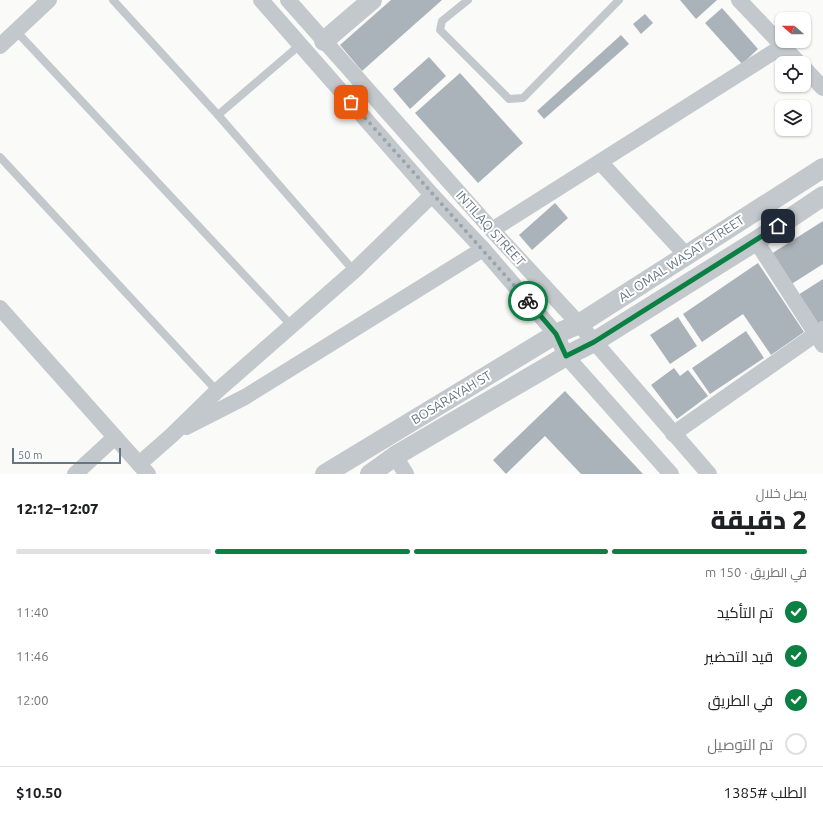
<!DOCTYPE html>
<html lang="ar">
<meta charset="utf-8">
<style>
:root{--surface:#fff;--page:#f2f2f2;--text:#202124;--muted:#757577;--line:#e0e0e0;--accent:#0b8043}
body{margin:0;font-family:Ubuntu,Cairo,sans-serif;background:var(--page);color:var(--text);direction:rtl;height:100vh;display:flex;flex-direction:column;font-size:15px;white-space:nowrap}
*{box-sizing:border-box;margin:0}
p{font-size:13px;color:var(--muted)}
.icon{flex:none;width:22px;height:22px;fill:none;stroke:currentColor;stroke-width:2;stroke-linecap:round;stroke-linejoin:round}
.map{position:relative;height:474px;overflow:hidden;direction:ltr}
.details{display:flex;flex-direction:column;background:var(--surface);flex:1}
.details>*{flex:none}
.needle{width:26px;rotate:290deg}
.controls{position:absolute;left:775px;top:12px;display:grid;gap:8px}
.controls a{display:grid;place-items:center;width:36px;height:36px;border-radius:8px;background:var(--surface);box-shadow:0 1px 3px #0004;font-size:20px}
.scale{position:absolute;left:12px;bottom:10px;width:109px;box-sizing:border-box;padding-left:4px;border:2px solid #657683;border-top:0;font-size:11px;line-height:14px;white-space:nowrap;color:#657683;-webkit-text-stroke:3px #fff;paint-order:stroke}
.pin{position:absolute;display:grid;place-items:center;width:34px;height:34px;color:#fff;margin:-17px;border-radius:8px;box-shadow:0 2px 6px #0006}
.courier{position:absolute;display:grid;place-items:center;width:40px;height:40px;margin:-20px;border:3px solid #0b8043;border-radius:50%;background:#fff;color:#222;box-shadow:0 1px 5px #0007}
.overview em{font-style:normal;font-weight:800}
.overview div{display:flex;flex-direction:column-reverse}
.overview{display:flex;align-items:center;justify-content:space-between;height:68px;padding:0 16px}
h1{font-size:26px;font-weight:800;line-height:30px}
.bar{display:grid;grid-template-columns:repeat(4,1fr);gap:6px 4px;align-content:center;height:48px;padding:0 16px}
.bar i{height:5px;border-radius:3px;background:var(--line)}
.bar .on{background:var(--accent)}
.bar p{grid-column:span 4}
.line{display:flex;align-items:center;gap:10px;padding:0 16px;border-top:1px solid var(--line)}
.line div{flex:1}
ol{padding:0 16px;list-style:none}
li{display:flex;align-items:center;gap:12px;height:44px}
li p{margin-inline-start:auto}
li .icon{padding:4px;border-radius:50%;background:var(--accent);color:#fff;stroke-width:4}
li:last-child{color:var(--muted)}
li i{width:22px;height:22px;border:2px solid var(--line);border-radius:50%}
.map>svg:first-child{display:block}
.building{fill:#aab3b9}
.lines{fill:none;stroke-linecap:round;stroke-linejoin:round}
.service{stroke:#c3c8cc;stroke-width:8}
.minor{stroke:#c3c8cc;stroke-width:16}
.tertiary{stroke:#c3c8cc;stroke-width:20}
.done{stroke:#99a4ac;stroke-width:4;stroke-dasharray:0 7.2}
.route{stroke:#0b8043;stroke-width:5}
.labels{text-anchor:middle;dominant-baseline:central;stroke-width:4;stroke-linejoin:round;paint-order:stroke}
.street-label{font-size:13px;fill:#657683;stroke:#fff}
</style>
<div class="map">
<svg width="823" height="474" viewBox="0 0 823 474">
<rect width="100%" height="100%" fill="#fafaf8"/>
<g class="building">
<path d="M 391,0 L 442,0 L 362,71 L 340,45 Z"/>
<path d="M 680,0 L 717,0 L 696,19 Z"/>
<path d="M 722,8 L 758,49 L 742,64 L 705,23 Z"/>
<path d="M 645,14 L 653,23 L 641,34 L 633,24 Z"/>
<path d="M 621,35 L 629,44 L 544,119 L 537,111 Z"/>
<path d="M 429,57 L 446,76 L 410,109 L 393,89 Z"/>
<path d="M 460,73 L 523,143 L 478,183 L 415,113 Z"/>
<path d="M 555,203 L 568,218 L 532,250 L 519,235 Z"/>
<path d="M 823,221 L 823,264 L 790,285 L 771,254 Z"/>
<path d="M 758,263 L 804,332 L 771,355 L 743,314 L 702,342 L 683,314 Z"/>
<path d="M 823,279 L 823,322 L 818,325 L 798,295 Z"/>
<path d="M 678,317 L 697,346 L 670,364 L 650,335 Z"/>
<path d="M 746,331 L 764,358 L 710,394 L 692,368 Z"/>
<path d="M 674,368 L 680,376 L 688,370 L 708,396 L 677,419 L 651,385 Z"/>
<path d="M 565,391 L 643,474 L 581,474 L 545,436 L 506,474 L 493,460 Z"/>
</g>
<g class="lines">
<g class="service">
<path d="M 113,0 L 218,115 L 354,271"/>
<path d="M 468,0 L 442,21 L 440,30 L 509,99 L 523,98 L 619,0"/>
<path d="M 16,31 L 291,325"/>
<path d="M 218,115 L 301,44"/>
<path d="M 0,157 L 217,391"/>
</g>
<g class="minor">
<path d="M 261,0 L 432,195 L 483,249 L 556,334 L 566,356 L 671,474"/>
<path d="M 288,0 L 492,230 L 579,324 L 709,474"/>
<path d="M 739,0 L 799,63"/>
<path d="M 0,46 L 49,0"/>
<path d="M 804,68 L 823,88"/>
<path d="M 600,162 L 686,255"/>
<path d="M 492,230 L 783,46"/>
<path d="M 756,241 L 823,345"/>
<path d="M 0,308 L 148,474"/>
<path d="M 186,427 L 245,397 L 483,249"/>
<path d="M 673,434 L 823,329"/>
<path d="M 395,456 L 406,474"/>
<path d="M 139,464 L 172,435 L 217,391 L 354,271 L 432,195"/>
<path d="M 75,474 L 115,437"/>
</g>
<g class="tertiary">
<path d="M 324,41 L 372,0"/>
<path d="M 325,474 L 556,334 L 579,324 L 823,168"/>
<path d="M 370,474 L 395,456 L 566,356 L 594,342 L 756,241 L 823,196"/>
</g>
</g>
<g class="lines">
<path class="done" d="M 351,102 L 528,301"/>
<path class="route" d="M 528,301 L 556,334 L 566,356 L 594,342 L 778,226"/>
</g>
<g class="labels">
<g class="street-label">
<text transform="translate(491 228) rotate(48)">INTILAQ STREET</text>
<text transform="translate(681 258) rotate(-33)">AL OMAL WASAT STREET</text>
<text transform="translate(451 397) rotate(-31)">BOSARAYAH ST</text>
</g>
</g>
</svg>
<div class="controls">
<a><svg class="needle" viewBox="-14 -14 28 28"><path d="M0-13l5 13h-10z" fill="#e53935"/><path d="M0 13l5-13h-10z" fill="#757577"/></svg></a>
<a><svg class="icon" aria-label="locate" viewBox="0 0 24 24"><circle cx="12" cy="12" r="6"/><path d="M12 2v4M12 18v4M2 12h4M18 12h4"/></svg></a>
<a><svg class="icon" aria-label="layers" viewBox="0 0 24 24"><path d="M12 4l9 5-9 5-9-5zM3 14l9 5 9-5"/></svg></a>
</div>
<div class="scale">50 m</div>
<div class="pin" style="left:351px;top:102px;background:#ea580c"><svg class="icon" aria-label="bag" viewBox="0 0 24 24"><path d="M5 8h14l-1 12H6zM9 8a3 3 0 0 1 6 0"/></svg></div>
<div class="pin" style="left:778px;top:226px;background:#1f2937"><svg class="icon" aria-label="home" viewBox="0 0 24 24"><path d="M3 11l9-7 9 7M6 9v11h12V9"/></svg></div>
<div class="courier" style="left:528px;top:301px"><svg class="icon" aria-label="bike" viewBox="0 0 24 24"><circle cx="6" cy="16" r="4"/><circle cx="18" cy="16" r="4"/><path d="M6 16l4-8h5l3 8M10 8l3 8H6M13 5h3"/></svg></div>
</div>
<section class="details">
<div class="overview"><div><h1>2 دقيقة</h1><p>يصل خلال</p></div><em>12:07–12:12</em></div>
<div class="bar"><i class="on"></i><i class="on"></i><i class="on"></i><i></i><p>في الطريق · 150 m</p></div>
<ol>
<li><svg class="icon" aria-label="check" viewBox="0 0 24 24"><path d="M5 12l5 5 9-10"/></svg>تم التأكيد<p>11:40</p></li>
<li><svg class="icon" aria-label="check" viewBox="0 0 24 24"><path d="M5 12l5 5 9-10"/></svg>قيد التحضير<p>11:46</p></li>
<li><svg class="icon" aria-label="check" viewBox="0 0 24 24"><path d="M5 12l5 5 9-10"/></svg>في الطريق<p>12:00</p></li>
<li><i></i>تم التوصيل</li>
</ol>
<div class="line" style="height:52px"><div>الطلب #1385</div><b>$10.50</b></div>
</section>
